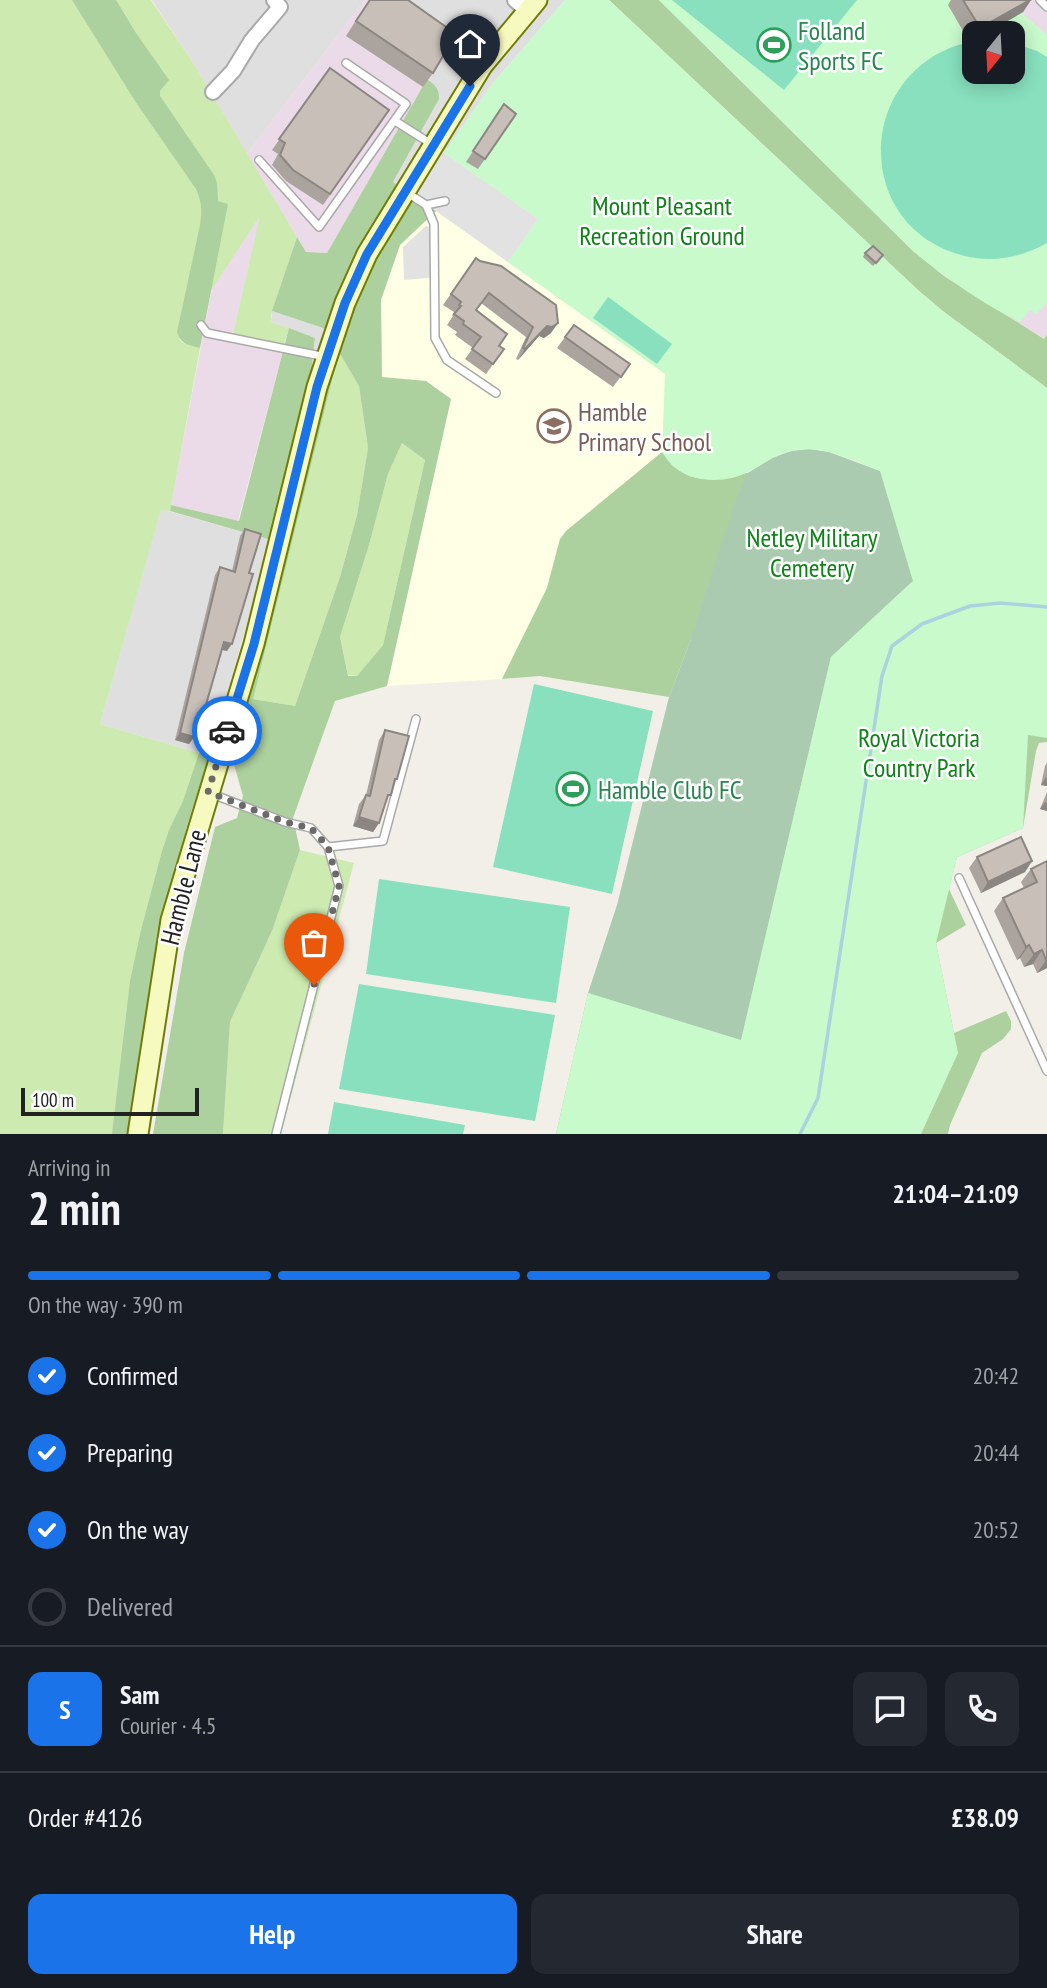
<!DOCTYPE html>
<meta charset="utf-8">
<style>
:root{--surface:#171b24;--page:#242831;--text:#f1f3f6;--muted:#9ea1a6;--line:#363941;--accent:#1a73e8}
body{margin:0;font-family:"PT Sans Narrow",sans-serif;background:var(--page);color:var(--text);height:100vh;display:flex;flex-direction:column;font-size:26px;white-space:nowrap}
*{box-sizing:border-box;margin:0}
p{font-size:23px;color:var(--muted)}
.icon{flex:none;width:38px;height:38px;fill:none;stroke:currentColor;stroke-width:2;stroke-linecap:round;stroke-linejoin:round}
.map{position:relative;height:1134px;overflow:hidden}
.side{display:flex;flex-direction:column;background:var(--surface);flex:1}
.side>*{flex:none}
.needle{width:46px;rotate:198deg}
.controls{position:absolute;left:962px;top:21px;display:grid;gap:14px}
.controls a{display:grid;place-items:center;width:63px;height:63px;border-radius:14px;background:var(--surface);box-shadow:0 4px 18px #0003;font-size:35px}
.scale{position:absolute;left:21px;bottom:18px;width:178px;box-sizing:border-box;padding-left:7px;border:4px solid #222;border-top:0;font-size:19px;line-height:24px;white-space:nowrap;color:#222;-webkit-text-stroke:5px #fff;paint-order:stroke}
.pin{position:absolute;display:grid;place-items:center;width:60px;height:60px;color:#fff;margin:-72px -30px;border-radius:50% 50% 50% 0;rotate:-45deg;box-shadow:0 0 7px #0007}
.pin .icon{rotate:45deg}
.courier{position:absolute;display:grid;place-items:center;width:70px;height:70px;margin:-35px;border:5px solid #1a73e8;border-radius:50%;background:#fff;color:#222;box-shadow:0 2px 9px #0007}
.overview em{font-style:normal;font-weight:600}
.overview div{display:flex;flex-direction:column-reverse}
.overview{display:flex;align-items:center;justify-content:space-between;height:119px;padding:0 28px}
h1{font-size:46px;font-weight:600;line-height:52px}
.bar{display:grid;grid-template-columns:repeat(4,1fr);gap:10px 7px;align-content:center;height:84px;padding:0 28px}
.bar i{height:9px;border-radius:5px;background:var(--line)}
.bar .current{background:var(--accent)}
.bar p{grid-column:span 4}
.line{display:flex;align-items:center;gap:18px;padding:0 28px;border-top:2px solid var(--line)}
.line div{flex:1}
.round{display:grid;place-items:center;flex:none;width:74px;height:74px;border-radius:14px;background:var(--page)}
ol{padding:0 28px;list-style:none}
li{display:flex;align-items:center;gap:21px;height:77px}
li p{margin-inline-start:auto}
li .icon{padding:7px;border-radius:50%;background:var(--accent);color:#fff;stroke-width:4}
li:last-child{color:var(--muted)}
li i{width:38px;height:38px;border:4px solid var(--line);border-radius:50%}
.cta{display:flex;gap:14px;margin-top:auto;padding:14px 28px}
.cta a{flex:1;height:80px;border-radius:14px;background:var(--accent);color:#fff;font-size:28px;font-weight:600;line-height:80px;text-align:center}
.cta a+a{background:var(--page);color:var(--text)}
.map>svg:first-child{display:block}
.residential{fill:#e0dfdf}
.industrial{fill:#ebdbe8}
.education{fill:#ffffe5}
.grass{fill:#cdebb0}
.forest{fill:#add19e;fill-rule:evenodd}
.cemetery{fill:#aacbaf}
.park{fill:#c8facc;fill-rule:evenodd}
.pitch{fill:#88e0be}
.parking{fill:#e2e2e2}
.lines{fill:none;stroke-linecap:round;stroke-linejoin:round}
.stream{stroke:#aad3df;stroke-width:3.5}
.lane-casing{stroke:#a9a9a9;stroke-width:10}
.street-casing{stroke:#a9a9a9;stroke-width:18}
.secondary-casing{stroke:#707d05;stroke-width:23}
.lane{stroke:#fff;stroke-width:7}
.street{stroke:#fff;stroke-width:14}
.secondary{stroke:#f7fabf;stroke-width:19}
.wall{fill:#aba49e}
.shaded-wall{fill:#8b8681}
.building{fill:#c7bfb8;stroke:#8b8681;stroke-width:2}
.done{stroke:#6b6a68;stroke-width:7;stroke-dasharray:0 12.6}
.route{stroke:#1a73e8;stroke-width:9}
.labels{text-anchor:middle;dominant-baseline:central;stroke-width:5;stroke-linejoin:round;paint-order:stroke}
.leisure-label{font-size:26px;fill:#27864d;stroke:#fff;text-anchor:start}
.park-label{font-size:26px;fill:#0c8416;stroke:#fff}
.education-label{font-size:26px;fill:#785e54;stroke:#fff;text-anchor:start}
.street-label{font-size:26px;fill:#222;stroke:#fff}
</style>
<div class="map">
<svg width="1047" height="1134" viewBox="0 0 1047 1134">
<rect width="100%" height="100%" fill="#f2efe9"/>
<g class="residential">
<path d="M 152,0 L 365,0 L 247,154 L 192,61 Z"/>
<path d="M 389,0 L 565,0 L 492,84 L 415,196 L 393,182 L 439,99 Z"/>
<path d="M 272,311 L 335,332 L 313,368 L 312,363 L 315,338 L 273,323 L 271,321 Z"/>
<path d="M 161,509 L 271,540 L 209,756 L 100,724 Z"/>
</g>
<g class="industrial">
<path d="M 365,0 L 389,0 L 451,44 L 423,87 L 327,253 L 306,252 L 247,154 Z"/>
<path d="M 1015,0 L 1047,0 L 1047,35 L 1025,16 Z"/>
<path d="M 228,204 L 261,214 L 233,334 L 284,347 L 238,521 L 171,505 Z"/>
<path d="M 1047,303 L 1047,335 L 1045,339 L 1009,317 L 1030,310 L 1040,310 Z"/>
</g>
<path class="education" d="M 436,211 L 666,374 L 662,452 L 567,531 L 560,539 L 547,588 L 502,679 L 387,686 L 451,399 L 426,381 L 382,377 L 381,300 L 400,245 Z"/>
<g class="grass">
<path d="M 0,0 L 151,0 L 192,61 L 297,237 L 271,315 L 271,321 L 273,323 L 289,328 L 283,348 L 233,334 L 260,216 L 179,339 L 183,343 L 200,348 L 170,511 L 161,510 L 100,724 L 209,756 L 186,829 L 163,940 L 130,1134 L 0,1134 Z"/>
<path d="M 339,351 L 359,386 L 368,448 L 357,515 L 340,577 L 295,706 L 252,699 Z"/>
<path d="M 402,443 L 425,460 L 383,645 L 357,676 L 348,675 L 340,637 L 369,545 L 388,474 Z"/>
<path d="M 300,850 L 354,863 L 281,1134 L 223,1134 L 230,1022 L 272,931 Z"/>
</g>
<g class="forest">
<path d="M 72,0 L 116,0 L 136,33 L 169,80 L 160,91 L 160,96 L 214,175 L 217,183 L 218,201 L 228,204 L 200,348 C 189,345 181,345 177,332 L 200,225 C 202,211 202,202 196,189 L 135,101 Z"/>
<path d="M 609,0 L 659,0 L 913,251 L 944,276 L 1044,339 L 1047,335 L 1047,388 L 944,312 L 919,291 Z"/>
<path d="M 427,79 C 435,85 439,88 439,99 L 393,182 L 436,211 L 400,245 L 381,300 L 382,377 L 426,381 L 451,399 L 387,686 L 335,701 L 293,818 L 300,850 L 272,931 L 230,1022 L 223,1134 L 153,1134 L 184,953 L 215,827 L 237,818 L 243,796 L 233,761 L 242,733 L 271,540 L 170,511 L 171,505 L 239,521 L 289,328 L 315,338 L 312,363 L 313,368 L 335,332 L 272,311 L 297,237 L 306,252 L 327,253 ZM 339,352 L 359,386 L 368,448 L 357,515 L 340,577 L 295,706 L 253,699 ZM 402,443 L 425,460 L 383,645 L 357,676 L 348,676 L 340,637 L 369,545 L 388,474 Z"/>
<path d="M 662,452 L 673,466 L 689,476 L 702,479 L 746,473 L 880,471 L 1047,472 L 1047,742 L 1039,743 L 1036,751 L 1023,828 L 957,857 L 949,889 L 966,925 L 936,943 L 954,1033 L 1006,1011 L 1011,1021 L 1011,1029 L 1003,1039 L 982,1053 L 950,1125 L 948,1134 L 556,1134 L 588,993 L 741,1040 L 831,657 L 913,582 L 691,639 L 669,697 L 540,676 L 502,679 L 547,588 L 560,539 L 566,531 Z"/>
<path d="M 199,753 L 209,756 L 186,829 L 163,940 L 130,1134 L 112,1134 L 130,981 L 141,930 L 162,851 L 169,830 L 183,801 Z"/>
</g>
<path class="cemetery" d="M 810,449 L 829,452 L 880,471 L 913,581 L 831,657 L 741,1041 L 588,993 L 617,905 L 669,697 L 691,639 L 734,505 L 746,474 L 772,458 L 791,451 Z"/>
<g class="park">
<path d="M 565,0 L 609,0 L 919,291 L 944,312 L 1047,388 L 1047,738 L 1028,735 L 1023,828 L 957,857 L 936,943 L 958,1053 L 921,1134 L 556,1134 L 588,993 L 741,1040 L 831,657 L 913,581 L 880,471 C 852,460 822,444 792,451 C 776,454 762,465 748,472 C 725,484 691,483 672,465 C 668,461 665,456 662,452 L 665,374 L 508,262 L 538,219 L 444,153 L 492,84 Z"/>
<path d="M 659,0 L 1015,0 L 1025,16 L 1047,35 L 1047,303 L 1036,314 L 1030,310 L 1020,322 C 981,303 946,278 913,251 ZM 975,33 L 1013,33 L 1013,72 L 975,72 Z"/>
</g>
<g class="pitch">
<path d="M 672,0 L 857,0 L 784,90 Z"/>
<path d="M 975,41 L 975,72 L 1013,72 L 1013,43 L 1037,51 L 1047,57 L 1047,243 C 1022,257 993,263 965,256 C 847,227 856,62 975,41 Z"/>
<path d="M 608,297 L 672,344 L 657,364 L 593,318 Z"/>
<path d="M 534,684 L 653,711 L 612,894 L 493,867 Z"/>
<path d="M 379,879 L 570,907 L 556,1003 L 366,974 Z"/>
<path d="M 359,984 L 555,1015 L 535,1121 L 339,1089 Z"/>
<path d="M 334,1102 L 465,1125 L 463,1134 L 328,1134 Z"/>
</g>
<g class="parking">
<path d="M 444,153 L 538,219 L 508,262 L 415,196 Z"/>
<path d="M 426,226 L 437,229 L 438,277 L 404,280 L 403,247 Z"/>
</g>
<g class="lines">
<path class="stream" d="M 800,1134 L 818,1098 L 882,676 L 892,646 L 922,624 L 970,606 L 1000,603 L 1047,607"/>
<defs>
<g id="lane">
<path d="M 1040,0 L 1047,7"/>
<path d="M 395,121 L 433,145"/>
<path d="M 259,160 L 319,227 L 406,104 L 346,63"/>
<path d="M 406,192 L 426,205 L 434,224 L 435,338 L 447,360 L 496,393"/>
<path d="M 426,205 L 445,201"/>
<path d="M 201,325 L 207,333 L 326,357"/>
<path d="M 212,794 L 285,822 L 311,828 L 328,847 L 339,886 L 276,1134"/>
<path d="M 328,847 L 383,841 L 416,719"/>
<path d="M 959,878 L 1047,1071"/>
</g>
<g id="street">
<path d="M 515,0 L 527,10"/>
<path d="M 213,92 L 233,71 L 252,40 L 280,7 L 274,0"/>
</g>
<path id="secondary" d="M 138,1134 L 171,920 L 254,644 L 317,387 L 345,303 L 367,254 L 482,66 L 537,0"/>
</defs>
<use href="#lane" class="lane-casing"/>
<use href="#street" class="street-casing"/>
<use href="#secondary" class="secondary-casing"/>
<use href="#lane" class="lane"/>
<use href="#street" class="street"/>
<use href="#secondary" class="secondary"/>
</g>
<g class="wall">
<path d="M 369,0 L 408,0 L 433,73 L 423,87 L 346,36 Z"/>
<path d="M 951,0 L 1031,0 L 1023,12 L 987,33 L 975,33 L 975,40 L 970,43 L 948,5 Z"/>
<path d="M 330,68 L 389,110 L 323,205 L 286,181 L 272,165 L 278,154 L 272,150 Z"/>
<path d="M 504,104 L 516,114 L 478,169 L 466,162 Z"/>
<path d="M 865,253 L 883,255 L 873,266 L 863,257 Z"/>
<path d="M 476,258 L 551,333 L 544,338 L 539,336 L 518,360 L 516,359 L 526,337 L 481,303 L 476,310 L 499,346 L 504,349 L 486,374 L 465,359 L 473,348 L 455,335 L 457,332 L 447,325 L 453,316 L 452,316 L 454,312 L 443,305 Z"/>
<path d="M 574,325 L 630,364 L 613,387 L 557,348 Z"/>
<path d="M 245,529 L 227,651 L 222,650 L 194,737 L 189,744 L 175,740 L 215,575 L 220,567 L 232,571 L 240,536 Z"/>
<path d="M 385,730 L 394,784 L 385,805 L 379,823 L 373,832 L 353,826 L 359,804 L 366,795 L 379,740 Z"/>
<path d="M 1047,763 L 1047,786 L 1041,785 L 1045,766 Z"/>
<path d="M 1047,792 L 1047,811 L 1040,809 Z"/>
<path d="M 977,857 L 1032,861 L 1025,872 L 981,893 L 969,868 Z"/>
<path d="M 1047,861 L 1047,968 L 1037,973 L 1033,964 L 1024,967 L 1020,958 L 1017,960 L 994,911 L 1003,898 L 1024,888 L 1021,882 L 1031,869 Z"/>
</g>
<g class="shaded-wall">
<path d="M 1030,0 L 1031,0 L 1023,12 L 987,33 L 977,33 L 980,28 Z"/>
<path d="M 558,323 L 551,333 L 544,338 L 539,336 L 518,360 L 525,349 L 547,326 Z"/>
<path d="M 224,642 L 232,644 L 227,651 L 219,649 Z"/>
<path d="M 180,733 L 194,737 L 189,744 L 175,740 Z"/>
<path d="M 1046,777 L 1047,778 L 1047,786 L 1041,785 Z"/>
<path d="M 1045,802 L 1047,803 L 1047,811 L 1040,809 Z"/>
<path d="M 359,817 L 379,823 L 373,832 L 353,826 Z"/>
<path d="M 1032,861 L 1025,872 L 981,893 L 988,882 Z"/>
<path d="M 1029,945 L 1020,958 L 1017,960 L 1026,947 Z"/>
<path d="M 1042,950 L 1033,964 L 1024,967 L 1034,954 Z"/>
<path d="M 1047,959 L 1047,968 L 1037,973 Z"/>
</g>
<g class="building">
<path d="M 370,0 L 408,0 L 456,34 L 433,73 L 356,21 Z"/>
<path d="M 963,0 L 1030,0 L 980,28 Z"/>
<path d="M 330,68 L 389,110 L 330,194 L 293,170 L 280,155 L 285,143 L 279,139 Z"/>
<path d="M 504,104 L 516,114 L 485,159 L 473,151 Z"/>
<path d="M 873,246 L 883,255 L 876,263 L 865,253 Z"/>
<path d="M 476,258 L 480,261 L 501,266 L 556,305 L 558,323 L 552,327 L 547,326 L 525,349 L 523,348 L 533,327 L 489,293 L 476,310 L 507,334 L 499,346 L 504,349 L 493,364 L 472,349 L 481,337 L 463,324 L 464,321 L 454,314 L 461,306 L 459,305 L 461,302 L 451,294 Z"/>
<path d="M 574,325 L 630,364 L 621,377 L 565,337 Z"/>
<path d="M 245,529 L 261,534 L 249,573 L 253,574 L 232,644 L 224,642 L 203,715 L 194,737 L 180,733 L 220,567 L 235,572 Z"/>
<path d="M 385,730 L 409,736 L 397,779 L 395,779 L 391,795 L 388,795 L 379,823 L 359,817 L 366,795 L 370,796 Z"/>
<path d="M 1021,837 L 1032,861 L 988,882 L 977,857 Z"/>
<path d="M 1047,861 L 1047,959 L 1046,960 L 1042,950 L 1034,954 L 1029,945 L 1026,947 L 1003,898 L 1037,882 L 1031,869 Z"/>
</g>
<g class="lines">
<path class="done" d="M 227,731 L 208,792 L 285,822 L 311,828 L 328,847 L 339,886 L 314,985"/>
<path class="route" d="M 227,731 L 254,644 L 317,387 L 345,303 L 367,254 L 470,86"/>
</g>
<defs>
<symbol id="stadium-ring" viewBox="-11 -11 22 22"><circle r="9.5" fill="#fff" stroke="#2e9e5b" stroke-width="1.5"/><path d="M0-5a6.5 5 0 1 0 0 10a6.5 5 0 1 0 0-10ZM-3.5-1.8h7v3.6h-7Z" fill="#2e9e5b"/></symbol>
<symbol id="school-ring" viewBox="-11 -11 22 22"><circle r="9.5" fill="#fff" stroke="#8d6e63" stroke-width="1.5"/><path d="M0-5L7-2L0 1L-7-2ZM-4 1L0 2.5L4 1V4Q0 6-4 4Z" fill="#8d6e63"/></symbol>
</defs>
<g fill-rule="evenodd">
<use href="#stadium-ring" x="755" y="26" width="38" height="38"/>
<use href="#school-ring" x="535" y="407" width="38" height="38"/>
<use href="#stadium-ring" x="554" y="770" width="38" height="38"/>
</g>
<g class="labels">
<g class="leisure-label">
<text x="798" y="30">Folland<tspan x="798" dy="30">Sports FC</tspan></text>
<text x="598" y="789">Hamble Club FC</text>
</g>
<g class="park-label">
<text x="662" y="205">Mount Pleasant<tspan x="662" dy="30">Recreation Ground</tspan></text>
<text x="812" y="537">Netley Military<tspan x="812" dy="30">Cemetery</tspan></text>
<text x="919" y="737">Royal Victoria<tspan x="919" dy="30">Country Park</tspan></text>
</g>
<g class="education-label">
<text x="578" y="411">Hamble<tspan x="578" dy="30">Primary School</tspan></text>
</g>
<g class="street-label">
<text transform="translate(183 887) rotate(-76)">Hamble Lane</text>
</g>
</g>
</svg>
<div class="controls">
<a><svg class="needle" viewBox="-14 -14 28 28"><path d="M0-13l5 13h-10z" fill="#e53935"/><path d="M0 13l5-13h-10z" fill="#9ea1a6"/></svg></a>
</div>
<div class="scale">100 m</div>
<div class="pin" style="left:314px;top:985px;background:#ea580c"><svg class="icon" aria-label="bag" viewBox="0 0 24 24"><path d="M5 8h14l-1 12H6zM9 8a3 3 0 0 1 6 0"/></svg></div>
<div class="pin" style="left:470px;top:86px;background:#1f2937"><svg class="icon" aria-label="home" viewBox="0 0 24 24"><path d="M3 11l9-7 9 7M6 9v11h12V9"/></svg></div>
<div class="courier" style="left:227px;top:731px"><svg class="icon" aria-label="car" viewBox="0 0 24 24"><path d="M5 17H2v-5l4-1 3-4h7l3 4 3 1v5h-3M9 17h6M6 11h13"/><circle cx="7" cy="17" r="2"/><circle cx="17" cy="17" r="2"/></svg></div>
</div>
<section class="side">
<div class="overview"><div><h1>2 min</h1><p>Arriving in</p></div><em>21:04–21:09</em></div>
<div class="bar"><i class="current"></i><i class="current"></i><i class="current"></i><i></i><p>On the way · 390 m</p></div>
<ol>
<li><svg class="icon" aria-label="check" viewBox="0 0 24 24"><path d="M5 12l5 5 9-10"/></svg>Confirmed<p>20:42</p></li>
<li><svg class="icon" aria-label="check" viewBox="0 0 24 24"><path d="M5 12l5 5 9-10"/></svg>Preparing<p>20:44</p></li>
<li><svg class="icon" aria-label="check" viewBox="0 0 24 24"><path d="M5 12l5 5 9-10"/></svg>On the way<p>20:52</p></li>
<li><i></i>Delivered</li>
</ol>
<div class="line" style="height:126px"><b class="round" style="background:var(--accent);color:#fff">S</b><div><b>Sam</b><p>Courier · 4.5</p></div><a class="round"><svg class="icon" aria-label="chat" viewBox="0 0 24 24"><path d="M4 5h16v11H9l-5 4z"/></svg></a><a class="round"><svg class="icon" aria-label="phone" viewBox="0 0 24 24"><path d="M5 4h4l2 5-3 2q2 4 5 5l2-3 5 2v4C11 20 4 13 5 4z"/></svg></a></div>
<div class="line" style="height:91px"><div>Order #4126</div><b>£38.09</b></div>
<div class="cta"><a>Help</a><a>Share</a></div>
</section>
